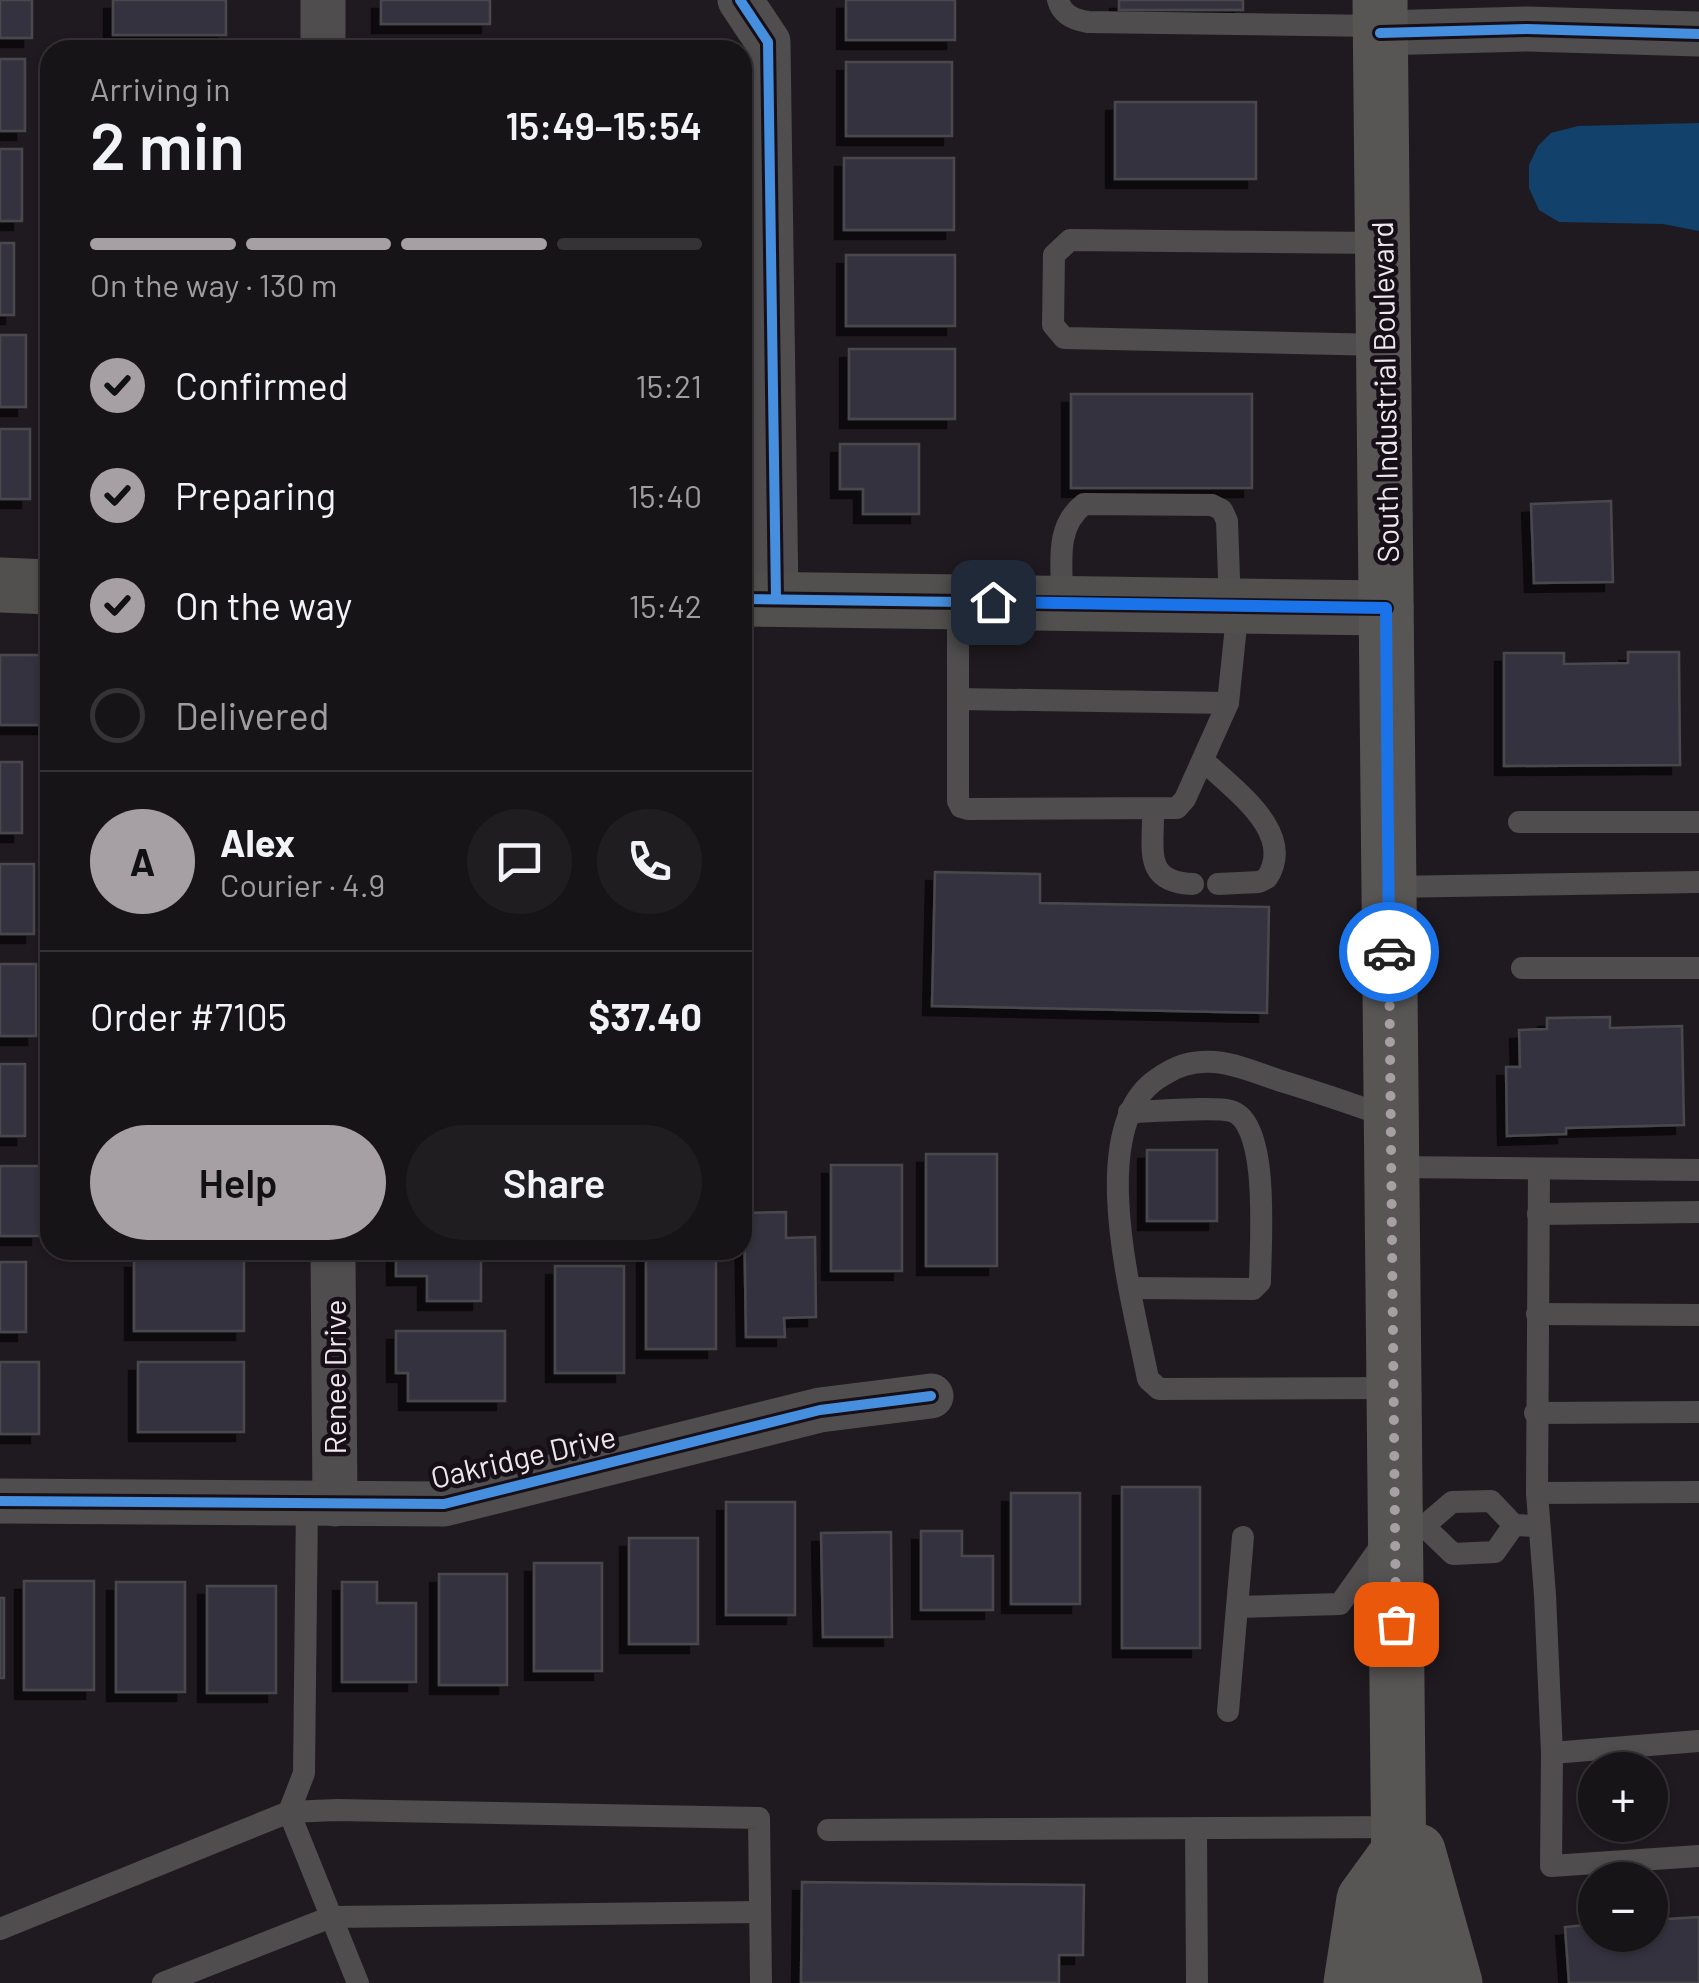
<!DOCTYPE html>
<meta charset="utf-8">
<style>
:root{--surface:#171417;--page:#201d20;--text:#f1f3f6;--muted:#9e9ea1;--line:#363336;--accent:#a6a0a5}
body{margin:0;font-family:Barlow,sans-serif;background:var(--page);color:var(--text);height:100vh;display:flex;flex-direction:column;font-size:38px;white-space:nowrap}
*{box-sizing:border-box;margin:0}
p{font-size:32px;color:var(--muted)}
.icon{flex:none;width:55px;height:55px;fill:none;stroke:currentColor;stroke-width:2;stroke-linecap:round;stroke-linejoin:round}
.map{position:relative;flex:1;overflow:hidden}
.side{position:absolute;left:40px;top:40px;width:712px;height:1220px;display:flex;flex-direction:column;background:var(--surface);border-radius:30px;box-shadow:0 2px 8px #0004,0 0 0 2px var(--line)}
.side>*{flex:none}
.controls{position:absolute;left:1578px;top:1752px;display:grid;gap:20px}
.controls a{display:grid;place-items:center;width:90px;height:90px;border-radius:50%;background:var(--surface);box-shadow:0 2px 8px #0004,0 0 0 2px var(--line);font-size:50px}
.pin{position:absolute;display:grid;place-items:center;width:85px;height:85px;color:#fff;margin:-42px;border-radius:20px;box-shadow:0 5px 15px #0006}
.courier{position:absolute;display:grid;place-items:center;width:100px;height:100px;margin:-50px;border:8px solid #1a73e8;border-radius:50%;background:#fff;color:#222;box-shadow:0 2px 12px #0007}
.summary em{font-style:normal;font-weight:600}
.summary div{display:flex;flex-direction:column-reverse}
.summary{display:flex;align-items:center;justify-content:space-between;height:170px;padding:0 50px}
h1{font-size:65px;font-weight:600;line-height:75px}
.bar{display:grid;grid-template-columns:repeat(4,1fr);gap:15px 10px;align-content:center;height:120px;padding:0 50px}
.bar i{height:12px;border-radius:8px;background:var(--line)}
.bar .on{background:var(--accent)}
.bar p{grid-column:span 4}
.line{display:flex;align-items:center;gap:25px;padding:0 50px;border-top:2px solid var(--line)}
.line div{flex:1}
.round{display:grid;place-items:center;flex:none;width:105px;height:105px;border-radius:52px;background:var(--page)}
ol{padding:0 50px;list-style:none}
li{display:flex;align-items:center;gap:30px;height:110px}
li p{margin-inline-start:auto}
li .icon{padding:10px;border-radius:50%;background:var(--accent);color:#111;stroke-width:4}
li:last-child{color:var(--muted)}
li i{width:55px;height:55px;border:5px solid var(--line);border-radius:50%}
.action{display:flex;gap:20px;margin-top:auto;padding:20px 50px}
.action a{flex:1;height:115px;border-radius:60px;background:var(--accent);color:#111;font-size:40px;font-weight:600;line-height:115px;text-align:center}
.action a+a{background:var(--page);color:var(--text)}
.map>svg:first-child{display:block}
.water{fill:#12416c}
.building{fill:#36333f;stroke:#4a484d;stroke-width:2.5;filter:url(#shadow)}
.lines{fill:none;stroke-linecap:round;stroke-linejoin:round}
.lane{stroke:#4f4d4d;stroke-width:22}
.street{stroke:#4f4d4d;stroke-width:45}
.secondary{stroke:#51504e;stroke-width:55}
.primary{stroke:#585655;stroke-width:55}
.cycleway-casing{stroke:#170f17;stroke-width:16}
.cycleway{stroke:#468fdf;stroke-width:10}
.done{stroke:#a6a0a5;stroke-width:10;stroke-dasharray:0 18}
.route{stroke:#1a73e8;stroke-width:12}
.labels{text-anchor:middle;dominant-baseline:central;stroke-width:9;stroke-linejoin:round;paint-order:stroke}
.street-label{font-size:30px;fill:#eee8ed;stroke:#170f17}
</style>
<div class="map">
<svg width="1699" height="1983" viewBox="0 0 1699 1983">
<defs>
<filter id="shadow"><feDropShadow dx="-9" dy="9" stdDeviation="0" flood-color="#0009"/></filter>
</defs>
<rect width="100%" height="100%" fill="#1f1a1f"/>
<path class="water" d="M 1699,123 L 1699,231 L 1663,224 L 1559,222 L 1539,210 L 1529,188 L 1529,165 L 1538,146 L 1551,133 L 1578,126 Z"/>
<g class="building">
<rect x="0" y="0" width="32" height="38"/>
<rect x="113" y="0" width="113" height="35"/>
<rect x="381" y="0" width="109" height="24"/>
<rect x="846" y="0" width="109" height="40"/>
<rect x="1119" y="0" width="124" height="10"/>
<rect x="0" y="59" width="25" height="72"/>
<rect x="846" y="62" width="106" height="74"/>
<rect x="1115" y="102" width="141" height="77"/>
<rect x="0" y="149" width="22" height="72"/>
<rect x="844" y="158" width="110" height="72"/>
<rect x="0" y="243" width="14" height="72"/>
<rect x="846" y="255" width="109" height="71"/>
<rect x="0" y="335" width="26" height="72"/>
<rect x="849" y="349" width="106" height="70"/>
<rect x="1071" y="394" width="181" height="94"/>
<rect x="0" y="429" width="30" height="70"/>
<path d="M 840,444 L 919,444 L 919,514 L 863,514 L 863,489 L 840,489 Z"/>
<path d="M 1611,501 L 1613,582 L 1534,583 L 1531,504 Z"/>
<path d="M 1628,652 L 1679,652 L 1680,765 L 1504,766 L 1504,653 L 1564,653 L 1564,664 L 1628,663 Z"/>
<rect x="0" y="655" width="50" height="70"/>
<rect x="0" y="762" width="22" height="71"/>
<rect x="0" y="864" width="34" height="70"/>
<path d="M 935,872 L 1040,874 L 1040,903 L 1269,907 L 1267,1013 L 932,1006 Z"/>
<rect x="0" y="964" width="36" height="72"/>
<path d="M 1610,1017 L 1610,1028 L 1682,1026 L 1684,1125 L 1566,1128 L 1566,1134 L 1507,1136 L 1506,1067 L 1520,1067 L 1519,1030 L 1547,1029 L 1547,1018 Z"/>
<rect x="0" y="1064" width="25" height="72"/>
<rect x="1147" y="1150" width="70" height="71"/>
<rect x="926" y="1154" width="71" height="112"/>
<rect x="831" y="1165" width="71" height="106"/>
<rect x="0" y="1166" width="40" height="70"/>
<path d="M 786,1212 L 786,1238 L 815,1237 L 816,1317 L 784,1318 L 785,1337 L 746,1337 L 744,1213 Z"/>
<path d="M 396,1250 L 481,1250 L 481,1301 L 427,1301 L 427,1276 L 396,1276 Z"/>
<rect x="646" y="1250" width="70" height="99"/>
<rect x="134" y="1259" width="110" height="72"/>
<rect x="0" y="1262" width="26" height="70"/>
<rect x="555" y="1266" width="69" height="107"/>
<path d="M 396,1331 L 505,1331 L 505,1401 L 408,1401 L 408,1373 L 396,1373 Z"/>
<rect x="0" y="1362" width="39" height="72"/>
<rect x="138" y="1362" width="106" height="70"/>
<rect x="1122" y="1487" width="78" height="161"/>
<rect x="1011" y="1493" width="69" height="111"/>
<rect x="726" y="1502" width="69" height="113"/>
<path d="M 921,1531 L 962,1531 L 962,1556 L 993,1556 L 993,1610 L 921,1610 Z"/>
<path d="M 891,1532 L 892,1637 L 823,1637 L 821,1533 Z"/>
<rect x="629" y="1538" width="69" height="106"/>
<rect x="534" y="1563" width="68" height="108"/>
<rect x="439" y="1574" width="68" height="111"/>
<rect x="24" y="1581" width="70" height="109"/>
<rect x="116" y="1582" width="69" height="110"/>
<path d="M 342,1582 L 377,1582 L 377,1603 L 416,1603 L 416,1682 L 342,1682 Z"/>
<rect x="207" y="1586" width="69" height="107"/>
<rect x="0" y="1598" width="4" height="80"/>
<path d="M 802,1882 L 1084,1885 L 1083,1955 L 1059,1955 L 1059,1983 L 801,1983 Z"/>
<path d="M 1699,1917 L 1699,1983 L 1569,1983 L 1565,1927 L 1595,1924 L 1595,1935 L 1650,1935 L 1650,1920 Z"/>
</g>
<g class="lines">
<g class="lane">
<path d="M 1058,0 C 1062,15 1074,20 1088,22 L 1380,26"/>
<path d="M 1382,243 L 1070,240 L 1054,255 L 1053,325 L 1064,338 L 1383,345"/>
<path d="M 958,602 L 958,801 L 961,807 L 968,809 L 1177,808 L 1185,799 L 1228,703 L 1238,607"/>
<path d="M 1062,603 C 1063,567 1053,528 1084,504 L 1212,505 L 1222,510 L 1227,521 L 1230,606"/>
<path d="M 958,699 L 1228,703"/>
<path d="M 1203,760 C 1232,789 1297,832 1267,878 L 1259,882 L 1218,884"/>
<path d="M 1153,809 C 1154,849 1142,882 1193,884"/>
<path d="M 1519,822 L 1699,822"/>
<path d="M 1388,887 L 1699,882"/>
<path d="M 1522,968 L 1699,968"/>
<path d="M 1129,1112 C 1152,1112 1213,1106 1231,1111 C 1271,1122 1260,1248 1260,1282 L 1253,1289 L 1131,1288"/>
<path d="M 1390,1117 C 1354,1105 1318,1092 1281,1081 C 1260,1074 1237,1064 1215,1062 C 1192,1060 1176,1066 1157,1079 C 1083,1129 1134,1305 1148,1379 L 1159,1389 L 1393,1388"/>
<path d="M 1393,1167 L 1699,1170"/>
<path d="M 1539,1170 L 1537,1493 L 1699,1492"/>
<path d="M 1538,1214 L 1699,1212"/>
<path d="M 1537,1314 L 1699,1315"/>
<path d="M 1535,1413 L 1699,1412"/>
<path d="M 1537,1493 L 1545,1595 L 1552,1753 L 1551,1866 L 1699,1856"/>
<path d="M 307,1503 L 304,1773 L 289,1812 L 358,1983"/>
<path d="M 1424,1526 L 1453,1554 L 1495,1552 L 1514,1525"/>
<path d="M 1243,1537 L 1237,1607 L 1340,1604 L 1395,1526 L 1424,1526 L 1452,1502 L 1491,1501 L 1514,1525 L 1539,1526"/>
<path d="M 1228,1711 L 1237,1607"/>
<path d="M 1552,1753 L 1699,1741"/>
<path d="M 1196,1828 L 1197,1983"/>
<path d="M 828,1830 L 1398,1827"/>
<path d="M 0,1929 L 289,1812 L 337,1810 L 759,1818 L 761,1983"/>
<path d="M 163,1983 L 331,1917 L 760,1912"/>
</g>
<g class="street">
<path d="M 323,0 L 323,50"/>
<path d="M 740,0 L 768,42 L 776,599"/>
<path d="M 1380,33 L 1527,29 L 1699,34"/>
<path d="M 333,1250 L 335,1504"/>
<path d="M 0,1501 L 444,1504 L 820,1410 L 931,1396"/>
</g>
<g class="secondary">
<path d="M 0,585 L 50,587"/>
<path d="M 742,599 L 1386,608"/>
</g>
<g class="primary">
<path d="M 1380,0 L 1400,1983"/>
<path d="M 1418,1851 L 1455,1983"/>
<path d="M 1351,1983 L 1364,1899 L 1396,1855"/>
</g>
<defs>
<g id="cycleway">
<path d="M 740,0 L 768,42 L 776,599"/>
<path d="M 1380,33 L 1527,29 L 1699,34"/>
<path d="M 742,599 L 1386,608"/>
<path d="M 0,1501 L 444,1504 L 820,1410 L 931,1396"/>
</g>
</defs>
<use href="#cycleway" class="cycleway-casing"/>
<use href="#cycleway" class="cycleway"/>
</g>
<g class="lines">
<path class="done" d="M 1389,952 L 1396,1624"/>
<path class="route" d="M 993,602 L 1386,608 L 1389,952"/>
</g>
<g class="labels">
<g class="street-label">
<text transform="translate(1384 392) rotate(-91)">South Industrial Boulevard</text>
<text transform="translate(334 1377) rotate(-90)">Renee Drive</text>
<text transform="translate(523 1456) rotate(-13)">Oakridge Drive</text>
</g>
</g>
</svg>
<div class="controls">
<a>+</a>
<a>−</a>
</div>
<div class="pin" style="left:1396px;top:1624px;background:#ea580c"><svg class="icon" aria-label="bag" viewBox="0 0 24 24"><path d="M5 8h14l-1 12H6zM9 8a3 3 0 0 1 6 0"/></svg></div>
<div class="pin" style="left:993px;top:602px;background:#1f2937"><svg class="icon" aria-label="home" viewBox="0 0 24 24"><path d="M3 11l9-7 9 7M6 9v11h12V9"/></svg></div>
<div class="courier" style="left:1389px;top:952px"><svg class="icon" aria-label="car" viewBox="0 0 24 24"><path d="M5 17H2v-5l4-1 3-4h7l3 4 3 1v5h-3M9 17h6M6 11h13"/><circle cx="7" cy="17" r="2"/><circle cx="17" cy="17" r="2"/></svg></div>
<section class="side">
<div class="summary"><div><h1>2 min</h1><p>Arriving in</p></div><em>15:49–15:54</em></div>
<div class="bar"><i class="on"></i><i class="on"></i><i class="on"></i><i></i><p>On the way · 130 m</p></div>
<ol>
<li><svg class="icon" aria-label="check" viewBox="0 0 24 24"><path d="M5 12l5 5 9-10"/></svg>Confirmed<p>15:21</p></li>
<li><svg class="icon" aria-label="check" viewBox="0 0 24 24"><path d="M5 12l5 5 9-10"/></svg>Preparing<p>15:40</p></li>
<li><svg class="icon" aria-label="check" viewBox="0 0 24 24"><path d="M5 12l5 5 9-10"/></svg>On the way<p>15:42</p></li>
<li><i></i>Delivered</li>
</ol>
<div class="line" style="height:180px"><b class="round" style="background:var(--accent);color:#111">A</b><div><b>Alex</b><p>Courier · 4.9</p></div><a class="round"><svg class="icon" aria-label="chat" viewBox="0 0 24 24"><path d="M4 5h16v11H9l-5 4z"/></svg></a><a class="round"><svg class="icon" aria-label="phone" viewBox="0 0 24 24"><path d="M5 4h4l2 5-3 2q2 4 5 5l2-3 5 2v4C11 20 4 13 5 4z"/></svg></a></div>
<div class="line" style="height:130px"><div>Order #7105</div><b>$37.40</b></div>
<div class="action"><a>Help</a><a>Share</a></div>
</section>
</div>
